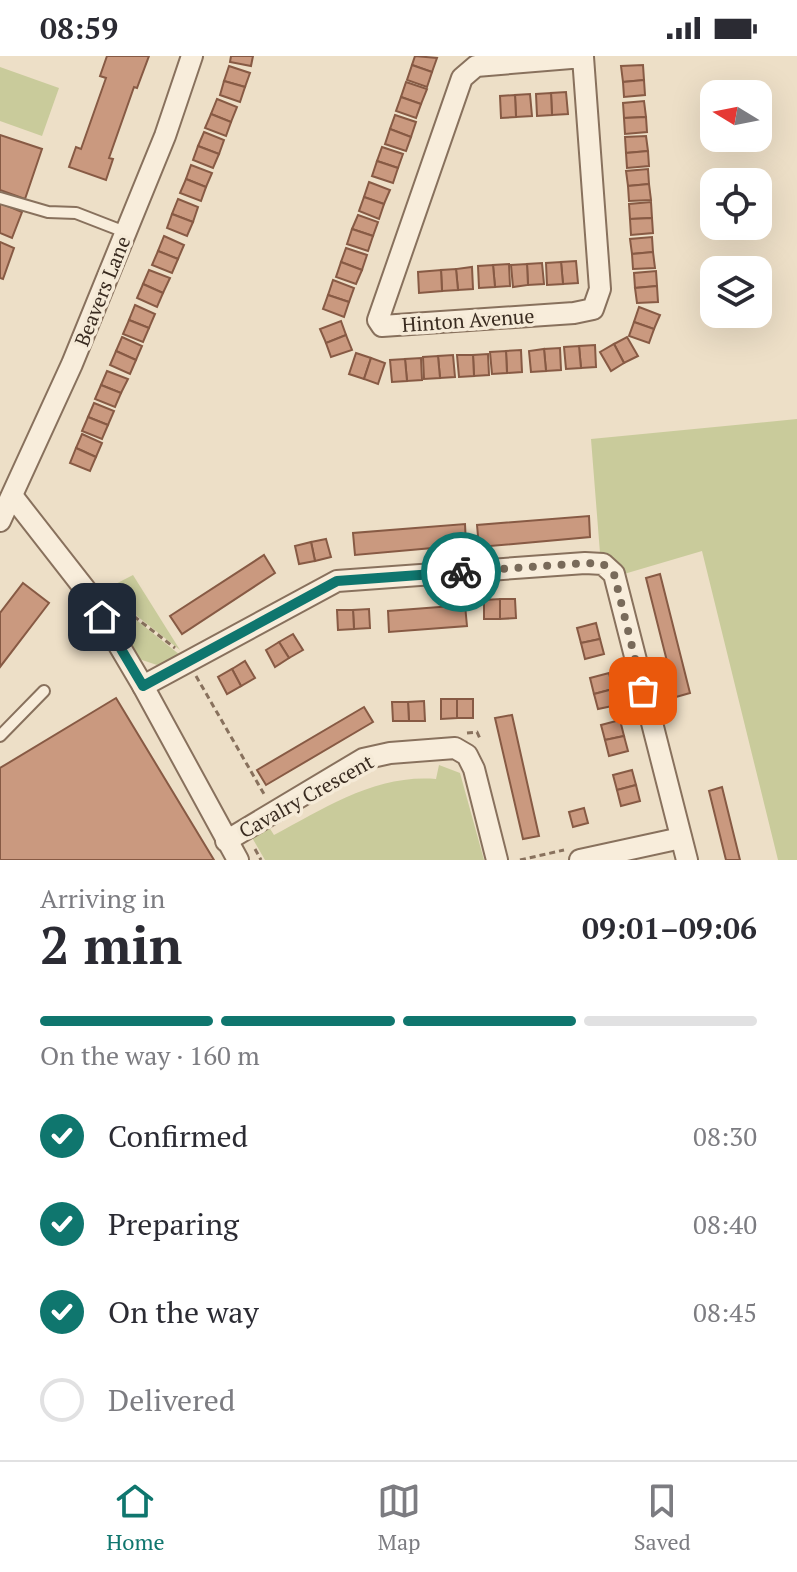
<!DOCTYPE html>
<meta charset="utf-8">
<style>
:root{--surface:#fff;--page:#f2f2f3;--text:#2b2b33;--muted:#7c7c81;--line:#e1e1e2;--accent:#0f766e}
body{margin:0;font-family:"PT Serif",serif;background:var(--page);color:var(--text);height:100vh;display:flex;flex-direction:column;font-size:30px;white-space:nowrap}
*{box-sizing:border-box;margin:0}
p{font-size:26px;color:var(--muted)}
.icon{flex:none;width:44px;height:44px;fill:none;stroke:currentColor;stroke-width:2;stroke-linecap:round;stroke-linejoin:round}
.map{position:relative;height:804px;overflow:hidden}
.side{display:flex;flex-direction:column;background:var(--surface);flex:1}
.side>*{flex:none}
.needle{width:52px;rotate:280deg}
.tools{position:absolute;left:700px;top:24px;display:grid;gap:16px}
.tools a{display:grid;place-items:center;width:72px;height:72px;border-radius:16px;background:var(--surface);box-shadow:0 8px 32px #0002;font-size:40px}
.pin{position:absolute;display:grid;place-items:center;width:68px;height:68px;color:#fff;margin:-34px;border-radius:16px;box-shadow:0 4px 12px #0006}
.courier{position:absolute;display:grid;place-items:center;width:80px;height:80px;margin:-40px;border:6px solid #0f766e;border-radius:50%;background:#fff;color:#222;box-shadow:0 2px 10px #0007}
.overview em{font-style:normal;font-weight:600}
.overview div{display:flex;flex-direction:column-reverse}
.overview{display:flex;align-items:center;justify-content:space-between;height:136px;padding:0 40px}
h1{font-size:52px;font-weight:600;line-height:60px}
.bar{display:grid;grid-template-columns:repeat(4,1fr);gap:12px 8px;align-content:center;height:96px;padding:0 40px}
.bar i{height:10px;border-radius:6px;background:var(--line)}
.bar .active{background:var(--accent)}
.bar p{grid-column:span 4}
ol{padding:0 40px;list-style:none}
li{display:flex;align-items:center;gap:24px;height:88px}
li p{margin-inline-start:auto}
li .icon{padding:8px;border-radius:50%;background:var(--accent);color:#fff;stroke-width:4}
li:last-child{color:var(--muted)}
li i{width:44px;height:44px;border:4px solid var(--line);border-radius:50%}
.status{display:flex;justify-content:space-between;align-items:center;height:56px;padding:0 40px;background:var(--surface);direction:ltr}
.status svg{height:22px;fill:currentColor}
.tabs{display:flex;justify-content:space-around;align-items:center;height:112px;border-top:2px solid var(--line);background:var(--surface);font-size:22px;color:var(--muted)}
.tabs a{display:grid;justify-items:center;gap:4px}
.tabs .active{color:var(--accent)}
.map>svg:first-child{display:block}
.green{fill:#c9cb9b}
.building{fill:#ca997f;stroke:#875a44;stroke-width:2}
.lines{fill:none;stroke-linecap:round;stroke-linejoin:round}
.lane-casing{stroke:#88715d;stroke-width:14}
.street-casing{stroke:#88715d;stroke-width:24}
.path{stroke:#88715d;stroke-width:3;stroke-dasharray:6 4;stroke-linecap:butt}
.lane{stroke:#f8eddb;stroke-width:10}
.street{stroke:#f8eddb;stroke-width:20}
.done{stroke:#786a5a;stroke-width:8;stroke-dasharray:0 14.4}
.route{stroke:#0f766e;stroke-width:10}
.labels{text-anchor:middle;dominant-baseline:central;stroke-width:7;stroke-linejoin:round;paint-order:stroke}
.street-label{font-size:20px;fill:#392b20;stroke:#f5ead7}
</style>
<div class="status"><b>08:59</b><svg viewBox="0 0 49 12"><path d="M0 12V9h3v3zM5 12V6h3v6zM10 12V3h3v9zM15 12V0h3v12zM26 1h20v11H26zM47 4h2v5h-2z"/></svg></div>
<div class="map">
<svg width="797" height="804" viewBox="0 0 797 804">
<rect width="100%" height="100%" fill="#eddfc7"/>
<g class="green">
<path d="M 0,11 L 59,32 L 42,80 L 0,65 Z"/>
<path d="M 797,363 L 797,804 L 778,804 L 702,495 L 624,518 L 610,502 L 600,497 L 591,383 Z"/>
<path d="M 133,519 L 180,594 L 104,534 Z"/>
<path d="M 100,537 L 104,538 L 180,599 L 157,609 L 139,603 L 100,540 Z"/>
<path d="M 439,709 L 460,717 L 484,804 L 265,804 L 250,778 L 265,765 L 274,779 C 325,752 376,718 436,723 Z"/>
</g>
<g class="building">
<path d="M 107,0 L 149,0 L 137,32 L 134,31 L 109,102 L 113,103 L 106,124 L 69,111 L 76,91 L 81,93 L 106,22 L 100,20 Z"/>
<path d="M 231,0 L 253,0 L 251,10 L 230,6 Z"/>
<path d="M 415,0 L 437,2 L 432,16 L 412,9 Z"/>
<path d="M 412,9 L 432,16 L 427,31 L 407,24 Z"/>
<path d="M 643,9 L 644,24 L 623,26 L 621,10 Z"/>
<path d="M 229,10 L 250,17 L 245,31 L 224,25 Z"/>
<path d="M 644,24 L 645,39 L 624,41 L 623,26 Z"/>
<path d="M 224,25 L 245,31 L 240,46 L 220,39 Z"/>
<path d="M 406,26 L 427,33 L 421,48 L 401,41 Z"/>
<path d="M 566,36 L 568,58 L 552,59 L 551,37 Z"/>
<path d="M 551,37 L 552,59 L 537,60 L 536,38 Z"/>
<path d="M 530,38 L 532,60 L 516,61 L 515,39 Z"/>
<path d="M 515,39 L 516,61 L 501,62 L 500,40 Z"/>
<path d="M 401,41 L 421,48 L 416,62 L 396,55 Z"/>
<path d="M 217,43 L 237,51 L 231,66 L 211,58 Z"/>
<path d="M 644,45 L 646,61 L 624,62 L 623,47 Z"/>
<path d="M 211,58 L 231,66 L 226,80 L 205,72 Z"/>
<path d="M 395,59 L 416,66 L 411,81 L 390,73 Z"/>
<path d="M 646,61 L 647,76 L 625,78 L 624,62 Z"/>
<path d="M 390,73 L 411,81 L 406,95 L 385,88 Z"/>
<path d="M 204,76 L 224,84 L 219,98 L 198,90 Z"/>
<path d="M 0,79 L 42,93 L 25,143 L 0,134 Z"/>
<path d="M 646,80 L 648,95 L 626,97 L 625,81 Z"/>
<path d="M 198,90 L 219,98 L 213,112 L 193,104 Z"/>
<path d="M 382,91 L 403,98 L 398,112 L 377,105 Z"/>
<path d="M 648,95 L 649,110 L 627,112 L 626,97 Z"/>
<path d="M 377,105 L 398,112 L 393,127 L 372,120 Z"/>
<path d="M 191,109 L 212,117 L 206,131 L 186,123 Z"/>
<path d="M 648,113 L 649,128 L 628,130 L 626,115 Z"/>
<path d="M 186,123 L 206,131 L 201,145 L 180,137 Z"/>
<path d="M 369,126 L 390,134 L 384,148 L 364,141 Z"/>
<path d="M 649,128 L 651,144 L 629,145 L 628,130 Z"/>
<path d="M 364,141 L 384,148 L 379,163 L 359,155 Z"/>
<path d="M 178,143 L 198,151 L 193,166 L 172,158 Z"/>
<path d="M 651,146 L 652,162 L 630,163 L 629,148 Z"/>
<path d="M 0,147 L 22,156 L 12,182 L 0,177 Z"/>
<path d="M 172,158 L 193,166 L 187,180 L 167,172 Z"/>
<path d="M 358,159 L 378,166 L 373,180 L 352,173 Z"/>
<path d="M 652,162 L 653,177 L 631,179 L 630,163 Z"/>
<path d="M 352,173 L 373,180 L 368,195 L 347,188 Z"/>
<path d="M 164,180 L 184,189 L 178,203 L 158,195 Z"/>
<path d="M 652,181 L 653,196 L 632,198 L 630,183 Z"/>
<path d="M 0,186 L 14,192 L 3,223 L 0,222 Z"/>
<path d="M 346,192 L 367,199 L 362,214 L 341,206 Z"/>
<path d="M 158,195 L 178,203 L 172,217 L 152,209 Z"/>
<path d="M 653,196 L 655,212 L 633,213 L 632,198 Z"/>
<path d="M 576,205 L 578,227 L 563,228 L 561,206 Z"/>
<path d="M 341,206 L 362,214 L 356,228 L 336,221 Z"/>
<path d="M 561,206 L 563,228 L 547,229 L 546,207 Z"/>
<path d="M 542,207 L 544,228 L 528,229 L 527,208 Z"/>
<path d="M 509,208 L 510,230 L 495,231 L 493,209 Z"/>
<path d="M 527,208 L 528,229 L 513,231 L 511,209 Z"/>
<path d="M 493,209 L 495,231 L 479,232 L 478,210 Z"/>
<path d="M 472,211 L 473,233 L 458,234 L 456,213 Z"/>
<path d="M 456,213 L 458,234 L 442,235 L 441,214 Z"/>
<path d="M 149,214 L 170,222 L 163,237 L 143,228 Z"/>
<path d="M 441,214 L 442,235 L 419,237 L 418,216 Z"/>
<path d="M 656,215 L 657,230 L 635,232 L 634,217 Z"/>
<path d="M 333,224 L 354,232 L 349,246 L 328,239 Z"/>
<path d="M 143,228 L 163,237 L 157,251 L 137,242 Z"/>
<path d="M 657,230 L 658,246 L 637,247 L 635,232 Z"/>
<path d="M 328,239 L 349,246 L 344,261 L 323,253 Z"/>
<path d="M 135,249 L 155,258 L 149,272 L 129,264 Z"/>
<path d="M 639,251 L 660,259 L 654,273 L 634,266 Z"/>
<path d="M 129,264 L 149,272 L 143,286 L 123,278 Z"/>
<path d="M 341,265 L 346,279 L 326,287 L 320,273 Z"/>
<path d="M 634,266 L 654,273 L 649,287 L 629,280 Z"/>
<path d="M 346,279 L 352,294 L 331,301 L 326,287 Z"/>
<path d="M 122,281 L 142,290 L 136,304 L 116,295 Z"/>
<path d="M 627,281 L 638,300 L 624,307 L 614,288 Z"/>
<path d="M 614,288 L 624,307 L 611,315 L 600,296 Z"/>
<path d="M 595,289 L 596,311 L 581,312 L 579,290 Z"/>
<path d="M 579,290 L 581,312 L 566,313 L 564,291 Z"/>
<path d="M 560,292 L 561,314 L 546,315 L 544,293 Z"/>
<path d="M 544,293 L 546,315 L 531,316 L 529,295 Z"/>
<path d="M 521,294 L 522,316 L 507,317 L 506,295 Z"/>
<path d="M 116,295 L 136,304 L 130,318 L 110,309 Z"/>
<path d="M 506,295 L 507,317 L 492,318 L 490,296 Z"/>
<path d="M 356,297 L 371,302 L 364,323 L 349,318 Z"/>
<path d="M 488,298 L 489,319 L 474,320 L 473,299 Z"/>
<path d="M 453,299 L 455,321 L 440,322 L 438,300 Z"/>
<path d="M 457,299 L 473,299 L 474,320 L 459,321 Z"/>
<path d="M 438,300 L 440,322 L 424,323 L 423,301 Z"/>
<path d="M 371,302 L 385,307 L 378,328 L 364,323 Z"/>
<path d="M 421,302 L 422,324 L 407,325 L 405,303 Z"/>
<path d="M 405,303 L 407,325 L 392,326 L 390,304 Z"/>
<path d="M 107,315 L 128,323 L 121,337 L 101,329 Z"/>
<path d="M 101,329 L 121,337 L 115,351 L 95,343 Z"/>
<path d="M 94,347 L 114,355 L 108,369 L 88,361 Z"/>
<path d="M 88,361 L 108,369 L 102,383 L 82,375 Z"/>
<path d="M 82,378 L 102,387 L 96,401 L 76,392 Z"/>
<path d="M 76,392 L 96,401 L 90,415 L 70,407 Z"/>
<path d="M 589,460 L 590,481 L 479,491 L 477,469 Z"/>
<path d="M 465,468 L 466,489 L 355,499 L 353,477 Z"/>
<path d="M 326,483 L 331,501 L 315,505 L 311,486 Z"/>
<path d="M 311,486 L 315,505 L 299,508 L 295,490 Z"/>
<path d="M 264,499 L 275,517 L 182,578 L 170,560 Z"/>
<path d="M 660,518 L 690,637 L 676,641 L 646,522 Z"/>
<path d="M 23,527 L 49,547 L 0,611 L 0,557 Z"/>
<path d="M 500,543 L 500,563 L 484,563 L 484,544 Z"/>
<path d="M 500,543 L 515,543 L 516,562 L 500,563 Z"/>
<path d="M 465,549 L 467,570 L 389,576 L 388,555 Z"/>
<path d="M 369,553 L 370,572 L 354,573 L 353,554 Z"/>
<path d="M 337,554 L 353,554 L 354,573 L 338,574 Z"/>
<path d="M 596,567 L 600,583 L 581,587 L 577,572 Z"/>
<path d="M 293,578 L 303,594 L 289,602 L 279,586 Z"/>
<path d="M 600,583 L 604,598 L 585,603 L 581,587 Z"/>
<path d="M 279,586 L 289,602 L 275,611 L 266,594 Z"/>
<path d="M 245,605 L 255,622 L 241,630 L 232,613 Z"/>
<path d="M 232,613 L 241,630 L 227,638 L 218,621 Z"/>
<path d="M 609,617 L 613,633 L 594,638 L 590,622 Z"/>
<path d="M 613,633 L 617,649 L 598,653 L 594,638 Z"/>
<path d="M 116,642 L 214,804 L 0,804 L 0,712 Z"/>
<path d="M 441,643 L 457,643 L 457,662 L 441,663 Z"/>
<rect x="457" y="643" width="16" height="19"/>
<path d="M 424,645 L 425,665 L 409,665 L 408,646 Z"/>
<path d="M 392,646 L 408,646 L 409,665 L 393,665 Z"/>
<path d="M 364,651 L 373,666 L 266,729 L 257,714 Z"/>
<path d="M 512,659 L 539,780 L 523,783 L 495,662 Z"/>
<path d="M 620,664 L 624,680 L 605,684 L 601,669 Z"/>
<path d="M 624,680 L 628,695 L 609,700 L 605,684 Z"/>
<path d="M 632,714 L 636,729 L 617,734 L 613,719 Z"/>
<path d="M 636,729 L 640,745 L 621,750 L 617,734 Z"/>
<path d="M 722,731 L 740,804 L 726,804 L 709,735 Z"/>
<path d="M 584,752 L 588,767 L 573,771 L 569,756 Z"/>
</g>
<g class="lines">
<defs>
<g id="lane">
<path d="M 0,142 L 48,156 L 76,157 L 125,176"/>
<path d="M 0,680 L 44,635"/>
</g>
<g id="street">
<path d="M 583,0 L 583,1 L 600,233 L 593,253 L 574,257 L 382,270 L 378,264 L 462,22 L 476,10 L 583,1"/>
<path d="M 13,441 L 88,537 L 143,630 L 238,804"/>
<path d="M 0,465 L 72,308 L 165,80 L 192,0"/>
<path d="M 143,630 L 337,525 L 585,507 L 603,508 L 614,518 L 687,804"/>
<path d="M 226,785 L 363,703 L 390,697 L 455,692 L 467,699 L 474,713 L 497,804"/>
<path d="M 580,804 L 681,782"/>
</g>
</defs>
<use href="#lane" class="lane-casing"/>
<use href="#street" class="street-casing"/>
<g class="path">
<path d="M 118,548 L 175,592"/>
<path d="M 196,620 L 264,738"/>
<path d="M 467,677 L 477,676 L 481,685"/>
<path d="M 255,793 L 261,804"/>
<path d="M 520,804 L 564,794"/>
</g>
<use href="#lane" class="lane"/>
<use href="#street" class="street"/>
</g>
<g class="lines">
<path class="done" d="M 461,516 L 585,507 L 603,508 L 614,518 L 643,635"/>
<path class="route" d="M 102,561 L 143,630 L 337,525 L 461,516"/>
</g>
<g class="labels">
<g class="street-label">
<text transform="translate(102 235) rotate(-68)">Beavers Lane</text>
<text transform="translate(468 264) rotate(-4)">Hinton Avenue</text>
<text transform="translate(306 740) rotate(-29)">Cavalry Crescent</text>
</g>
</g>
</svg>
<div class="tools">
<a><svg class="needle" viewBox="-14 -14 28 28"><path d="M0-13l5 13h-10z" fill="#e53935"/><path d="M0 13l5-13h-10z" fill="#7c7c81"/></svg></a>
<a><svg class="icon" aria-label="locate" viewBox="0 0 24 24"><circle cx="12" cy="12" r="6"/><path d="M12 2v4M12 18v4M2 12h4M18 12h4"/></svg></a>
<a><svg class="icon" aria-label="layers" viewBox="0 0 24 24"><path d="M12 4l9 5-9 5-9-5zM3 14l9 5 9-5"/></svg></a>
</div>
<div class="pin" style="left:643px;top:635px;background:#ea580c"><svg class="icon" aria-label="bag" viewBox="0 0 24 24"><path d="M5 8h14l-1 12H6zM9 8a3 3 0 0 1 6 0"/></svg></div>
<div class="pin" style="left:102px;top:561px;background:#1f2937"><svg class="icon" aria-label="home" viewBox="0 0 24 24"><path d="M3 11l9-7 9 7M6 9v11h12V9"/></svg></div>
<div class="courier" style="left:461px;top:516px"><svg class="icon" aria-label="bike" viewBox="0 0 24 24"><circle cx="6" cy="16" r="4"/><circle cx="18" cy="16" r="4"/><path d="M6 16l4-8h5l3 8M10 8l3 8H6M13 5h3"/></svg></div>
</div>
<section class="side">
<div class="overview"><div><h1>2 min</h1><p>Arriving in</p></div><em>09:01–09:06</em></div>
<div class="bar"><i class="active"></i><i class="active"></i><i class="active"></i><i></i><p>On the way · 160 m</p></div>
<ol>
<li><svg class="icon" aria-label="check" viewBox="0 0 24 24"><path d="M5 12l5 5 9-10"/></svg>Confirmed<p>08:30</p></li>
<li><svg class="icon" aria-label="check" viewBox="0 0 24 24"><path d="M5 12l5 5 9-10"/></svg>Preparing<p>08:40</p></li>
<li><svg class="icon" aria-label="check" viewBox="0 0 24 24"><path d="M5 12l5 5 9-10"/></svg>On the way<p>08:45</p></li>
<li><i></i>Delivered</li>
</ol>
</section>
<nav class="tabs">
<a class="active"><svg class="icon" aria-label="home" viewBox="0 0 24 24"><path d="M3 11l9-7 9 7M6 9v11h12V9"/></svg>Home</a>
<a><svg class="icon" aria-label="map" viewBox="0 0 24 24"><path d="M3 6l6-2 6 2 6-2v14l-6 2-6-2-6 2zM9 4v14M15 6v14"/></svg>Map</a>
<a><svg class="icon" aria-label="saved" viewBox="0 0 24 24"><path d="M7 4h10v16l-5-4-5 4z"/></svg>Saved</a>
</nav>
